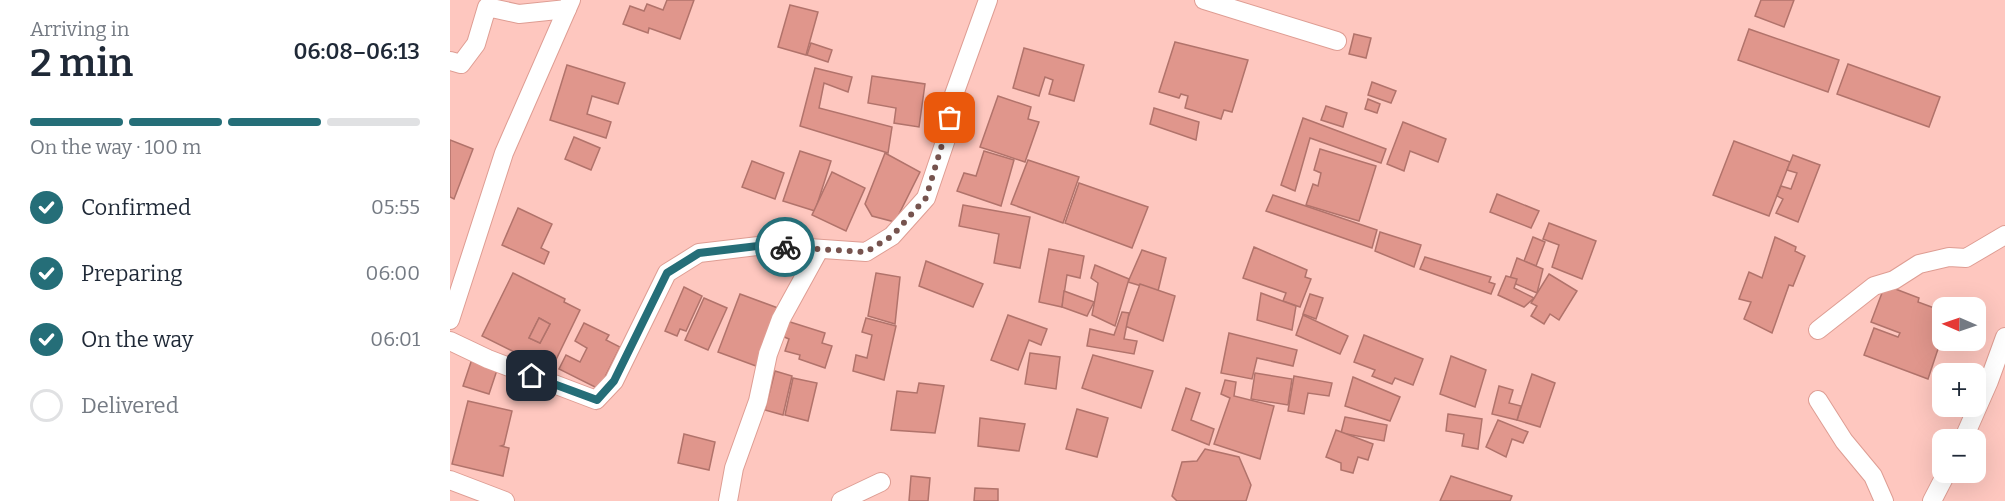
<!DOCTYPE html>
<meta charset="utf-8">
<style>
:root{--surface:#fff;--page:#f6f6f7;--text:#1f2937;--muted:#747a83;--line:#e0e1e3;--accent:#256e78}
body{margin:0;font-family:Bitter,serif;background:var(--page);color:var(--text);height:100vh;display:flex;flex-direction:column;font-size:22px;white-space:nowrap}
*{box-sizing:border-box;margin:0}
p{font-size:20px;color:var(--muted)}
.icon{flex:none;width:33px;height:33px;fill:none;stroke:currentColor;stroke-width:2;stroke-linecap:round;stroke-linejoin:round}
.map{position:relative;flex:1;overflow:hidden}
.side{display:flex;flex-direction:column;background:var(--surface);width:450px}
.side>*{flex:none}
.needle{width:39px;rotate:272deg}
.buttons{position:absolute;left:1482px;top:297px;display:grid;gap:12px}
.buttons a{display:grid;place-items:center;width:54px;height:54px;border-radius:12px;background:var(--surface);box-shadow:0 6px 24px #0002;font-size:30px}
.pin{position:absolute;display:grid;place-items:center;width:51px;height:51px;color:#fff;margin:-26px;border-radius:12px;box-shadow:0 3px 9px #0006}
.courier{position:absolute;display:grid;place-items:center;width:60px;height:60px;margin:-30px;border:4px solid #256e78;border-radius:50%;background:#fff;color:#222;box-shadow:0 2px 8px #0007}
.summary em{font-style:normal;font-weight:600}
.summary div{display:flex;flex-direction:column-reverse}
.summary{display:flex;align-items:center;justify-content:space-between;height:102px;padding:0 30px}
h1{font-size:39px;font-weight:600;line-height:45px}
.bar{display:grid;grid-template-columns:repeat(4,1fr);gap:9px 6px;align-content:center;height:72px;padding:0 30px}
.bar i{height:8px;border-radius:4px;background:var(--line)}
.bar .on{background:var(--accent)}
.bar p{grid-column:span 4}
ol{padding:0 30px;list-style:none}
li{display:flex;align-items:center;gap:18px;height:66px}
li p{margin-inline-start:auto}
li .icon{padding:6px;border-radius:50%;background:var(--accent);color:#fff;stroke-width:4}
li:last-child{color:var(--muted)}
li i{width:33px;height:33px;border:3px solid var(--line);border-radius:50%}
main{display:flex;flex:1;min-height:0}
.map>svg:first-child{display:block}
.building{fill:#e0968c;stroke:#b1736b;stroke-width:1.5;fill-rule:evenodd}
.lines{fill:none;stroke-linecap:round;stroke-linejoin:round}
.minor-casing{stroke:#de9d93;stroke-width:20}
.minor{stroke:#fff;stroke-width:18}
.done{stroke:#76534e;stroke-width:6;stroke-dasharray:0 10.8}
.route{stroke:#256e78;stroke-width:8}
</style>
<main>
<section class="side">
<div class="summary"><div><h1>2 min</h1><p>Arriving in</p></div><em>06:08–06:13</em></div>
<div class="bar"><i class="on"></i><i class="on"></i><i class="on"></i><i></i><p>On the way · 100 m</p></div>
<ol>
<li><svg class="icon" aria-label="check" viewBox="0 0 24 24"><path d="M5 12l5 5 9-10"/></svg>Confirmed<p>05:55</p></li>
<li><svg class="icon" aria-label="check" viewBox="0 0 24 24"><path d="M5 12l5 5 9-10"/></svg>Preparing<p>06:00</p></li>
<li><svg class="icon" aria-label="check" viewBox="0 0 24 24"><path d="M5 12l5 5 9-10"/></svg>On the way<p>06:01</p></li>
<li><i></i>Delivered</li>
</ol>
</section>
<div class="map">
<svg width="1555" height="501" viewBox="0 0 1555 501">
<rect width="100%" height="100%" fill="#fec7bf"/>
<g class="building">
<path d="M 217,0 L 244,0 L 230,39 L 199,28 L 198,33 L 173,24 L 180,6 L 194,11 L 197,4 L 213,10 Z"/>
<path d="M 1311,0 L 1344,0 L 1334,27 L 1305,16 Z"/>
<path d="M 340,5 L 368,12 L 356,55 L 328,47 Z"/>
<path d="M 1299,29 L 1389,60 L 1378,92 L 1288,60 Z"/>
<path d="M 904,34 L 921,38 L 916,58 L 899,54 Z"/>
<path d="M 725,42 L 798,60 L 782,112 L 774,110 L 771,119 L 735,108 L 738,96 L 731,94 L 729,98 L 709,92 Z"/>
<path d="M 361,43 L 382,50 L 378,62 L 357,55 Z"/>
<path d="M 574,48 L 634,65 L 624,101 L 599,94 L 603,80 L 595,77 L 589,96 L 563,88 Z"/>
<path d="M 1398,64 L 1490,97 L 1479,127 L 1387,94 Z"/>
<path d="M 117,65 L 175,83 L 168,104 L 142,96 L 137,114 L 161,122 L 156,138 L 100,120 Z"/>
<path d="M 365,68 L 402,77 L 398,92 L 374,83 L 369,108 L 442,127 L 438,153 L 350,126 Z"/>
<path d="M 422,76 L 475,84 L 469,127 L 444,123 L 446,108 L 418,103 Z"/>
<path d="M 922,82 L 946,91 L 941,103 L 918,95 Z"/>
<path d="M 548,96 L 581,107 L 578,119 L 589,122 L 575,162 L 530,147 Z"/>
<path d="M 918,99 L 930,104 L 927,113 L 915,109 Z"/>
<path d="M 876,106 L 897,113 L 893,127 L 871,120 Z"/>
<path d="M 704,108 L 749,122 L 746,140 L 700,124 Z"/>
<path d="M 853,118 L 936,149 L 931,163 L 860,138 L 845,191 L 831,185 Z"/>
<path d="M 953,122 L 996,139 L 988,162 L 960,151 L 954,171 L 937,164 Z"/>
<path d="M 124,137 L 150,148 L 141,170 L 115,159 Z"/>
<path d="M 0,140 L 23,149 L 4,199 L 0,197 Z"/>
<path d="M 1284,141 L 1340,162 L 1319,216 L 1263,195 Z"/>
<path d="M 870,149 L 926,166 L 909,221 L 856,205 L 863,184 L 868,186 L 871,173 L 864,170 Z"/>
<path d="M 350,151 L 381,161 L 365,211 L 333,201 Z"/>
<path d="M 534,151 L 564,160 L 551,206 L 507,191 L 514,173 L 526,176 Z"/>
<path d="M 435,153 L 470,172 L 445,222 L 422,216 L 415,204 Z"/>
<path d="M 1343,155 L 1370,165 L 1348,222 L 1326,213 L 1333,199 L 1327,196 L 1331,186 L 1341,189 L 1347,173 L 1337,170 Z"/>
<path d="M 578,160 L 629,177 L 613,223 L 561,204 Z"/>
<path d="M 302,161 L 334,173 L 325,199 L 292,187 Z"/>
<path d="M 382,172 L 415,188 L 396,231 L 362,215 Z"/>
<path d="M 629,183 L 698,207 L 682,248 L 615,223 Z"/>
<path d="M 1047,194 L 1089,211 L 1081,228 L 1040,212 Z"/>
<path d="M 823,195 L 927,230 L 922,248 L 816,211 Z"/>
<path d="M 513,205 L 580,217 L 570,268 L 544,263 L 549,234 L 509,226 Z"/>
<path d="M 68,208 L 102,224 L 91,248 L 99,252 L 94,264 L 52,245 Z"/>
<path d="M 1099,223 L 1146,241 L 1132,279 L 1102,267 L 1109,245 L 1093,239 Z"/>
<path d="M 930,232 L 971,245 L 964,267 L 925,251 Z"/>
<path d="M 1083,237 L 1095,242 L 1086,266 L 1074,261 Z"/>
<path d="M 1325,237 L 1346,247 L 1345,251 L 1355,256 L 1343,286 L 1339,285 L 1322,333 L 1294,319 L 1301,302 L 1289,299 L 1299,272 L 1312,278 Z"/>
<path d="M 804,247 L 857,270 L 855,277 L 861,279 L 850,307 L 833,301 L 836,293 L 793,278 Z"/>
<path d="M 599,249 L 634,256 L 630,278 L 617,275 L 612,307 L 589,302 Z"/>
<path d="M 692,250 L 716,258 L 708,291 L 678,282 Z"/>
<path d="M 975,257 L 1041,277 L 1039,282 L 1045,284 L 1041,294 L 970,269 Z"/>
<path d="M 1067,258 L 1093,269 L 1087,293 L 1059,281 Z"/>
<path d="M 476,261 L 533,284 L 523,307 L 469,286 Z"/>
<path d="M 645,265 L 679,279 L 665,326 L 642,315 L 648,283 L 641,278 Z"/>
<path d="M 63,273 L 115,299 L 114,302 L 130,310 L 101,370 L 32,336 ZM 89,318 L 100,324 L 90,343 L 79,338 Z"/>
<path d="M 426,273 L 450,277 L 445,324 L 418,316 Z"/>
<path d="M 1099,274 L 1127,291 L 1109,320 L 1100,314 L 1094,324 L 1081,316 L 1087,306 L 1081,303 Z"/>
<path d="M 1056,276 L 1067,279 L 1064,288 L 1084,298 L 1074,307 L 1048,295 Z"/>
<path d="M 690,284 L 725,296 L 713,341 L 675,326 Z"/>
<path d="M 1435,285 L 1469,298 L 1468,302 L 1487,309 L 1485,315 L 1492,318 L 1492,337 L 1478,379 L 1414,355 L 1424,328 L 1448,337 L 1450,333 L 1421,322 Z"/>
<path d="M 234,287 L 252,296 L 236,331 L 230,329 L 227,336 L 215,331 Z"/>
<path d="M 614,291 L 644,302 L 637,316 L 612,307 Z"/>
<path d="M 811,293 L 846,306 L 842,330 L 807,320 Z"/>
<path d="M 290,294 L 328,308 L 306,366 L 268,352 Z"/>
<path d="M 860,294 L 873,298 L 866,319 L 853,314 Z"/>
<path d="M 254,298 L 277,308 L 258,350 L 235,340 Z"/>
<path d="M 672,312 L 679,313 L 674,339 L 687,341 L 684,354 L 637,346 L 640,329 L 664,335 Z"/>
<path d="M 558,315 L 597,329 L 591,345 L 579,340 L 568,370 L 541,360 Z"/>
<path d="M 853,315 L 898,336 L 890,354 L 846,335 Z"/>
<path d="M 89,318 L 100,324 L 90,343 L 79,338 Z"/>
<path d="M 416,318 L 446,326 L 434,380 L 403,371 L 406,355 L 417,358 L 422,335 L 412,332 Z"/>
<path d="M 337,321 L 375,333 L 372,343 L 382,346 L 375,368 L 349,359 L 350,355 L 335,351 L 339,339 L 332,336 Z"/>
<path d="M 134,323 L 159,335 L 156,340 L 170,347 L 149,389 L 109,369 L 116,355 L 130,362 L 137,348 L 125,341 Z"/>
<path d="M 779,333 L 847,350 L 843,366 L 807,358 L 802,379 L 771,373 Z"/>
<path d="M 914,335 L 973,359 L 963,385 L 945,378 L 942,384 L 922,376 L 925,370 L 904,362 Z"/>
<path d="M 580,353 L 610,357 L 606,389 L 575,384 Z"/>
<path d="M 643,355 L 703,371 L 691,408 L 632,388 Z"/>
<path d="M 1001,356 L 1036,370 L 1025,407 L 990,394 Z"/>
<path d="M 22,359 L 48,367 L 39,394 L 13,386 Z"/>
<path d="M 325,371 L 342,376 L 333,415 L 315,410 Z"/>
<path d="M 805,373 L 842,379 L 838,405 L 801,399 Z"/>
<path d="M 1082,374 L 1105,383 L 1090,427 L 1067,420 Z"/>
<path d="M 844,376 L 882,383 L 879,396 L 858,393 L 854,414 L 838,411 Z"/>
<path d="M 903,377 L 950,397 L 940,421 L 895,406 Z"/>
<path d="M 343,378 L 367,383 L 358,421 L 335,415 Z"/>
<path d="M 775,380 L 786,382 L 784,396 L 824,406 L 810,459 L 764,444 L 780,398 L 771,394 Z"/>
<path d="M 469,383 L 494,386 L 485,433 L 441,430 L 447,391 L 467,393 Z"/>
<path d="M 1049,386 L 1063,390 L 1059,403 L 1071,406 L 1067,420 L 1042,414 Z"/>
<path d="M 736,388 L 750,393 L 741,420 L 764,429 L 759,445 L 722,430 Z"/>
<path d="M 18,401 L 62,411 L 54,445 L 51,446 L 59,448 L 53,476 L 2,464 Z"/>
<path d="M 627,409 L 658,418 L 647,457 L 616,449 Z"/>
<path d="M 998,414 L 1032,419 L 1028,449 L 1012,446 L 1014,434 L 996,431 Z"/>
<path d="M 895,417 L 937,425 L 934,441 L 891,433 Z"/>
<path d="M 530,418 L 575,424 L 569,451 L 528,446 Z"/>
<path d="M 1048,420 L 1078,432 L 1073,443 L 1062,439 L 1056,457 L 1036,447 Z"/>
<path d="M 886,430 L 923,444 L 918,460 L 908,457 L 903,473 L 891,470 L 891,463 L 876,457 Z"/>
<path d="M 234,434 L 265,442 L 259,470 L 228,463 Z"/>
<path d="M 755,449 L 789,457 L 801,485 L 796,501 L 727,501 L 722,496 L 732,462 L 747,461 Z"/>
<path d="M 461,476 L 480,478 L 478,501 L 459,501 Z"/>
<path d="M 1001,476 L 1062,496 L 1060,501 L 990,501 Z"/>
<path d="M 525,488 L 548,489 L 548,501 L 524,501 Z"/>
</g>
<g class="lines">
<defs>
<g id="minor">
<path d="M 754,0 L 887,41"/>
<path d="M 0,61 L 11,64 L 26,44 L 37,7 L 69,14 L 117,9"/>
<path d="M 0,320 L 54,153 L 121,0"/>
<path d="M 1368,330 L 1424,286 L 1444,280 L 1469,264 L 1499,257 L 1516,258 L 1555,235"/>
<path d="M 0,341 L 38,359 L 146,400 L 164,381 L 217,273 L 249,253 L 316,245 L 416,252 L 442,236 L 476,198 L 497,136 L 502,100 L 538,0"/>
<path d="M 1368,400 L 1394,441 L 1423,476 L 1434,501"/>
<path d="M 1513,440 L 1539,381 L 1555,337"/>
<path d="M 0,480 L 55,501"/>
<path d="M 278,501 L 284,468 L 308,401 L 318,354 L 331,319 L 369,250"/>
<path d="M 391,501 L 431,482"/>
<path d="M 1482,501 L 1497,472"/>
</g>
</defs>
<use href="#minor" class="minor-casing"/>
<use href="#minor" class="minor"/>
</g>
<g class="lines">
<path class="done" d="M 335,247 L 416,252 L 442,236 L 476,198 L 500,118"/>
<path class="route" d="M 82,376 L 147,400 L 164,381 L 217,273 L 249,253 L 316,245 L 335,247"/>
</g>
</svg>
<div class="buttons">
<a><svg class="needle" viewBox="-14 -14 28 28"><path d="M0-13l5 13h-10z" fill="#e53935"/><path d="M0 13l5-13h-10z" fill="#747a83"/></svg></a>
<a>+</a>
<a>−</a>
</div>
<div class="pin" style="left:500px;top:118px;background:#ea580c"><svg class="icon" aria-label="bag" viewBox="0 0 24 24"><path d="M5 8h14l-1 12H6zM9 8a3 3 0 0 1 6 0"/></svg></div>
<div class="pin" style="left:82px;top:376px;background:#1f2937"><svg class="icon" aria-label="home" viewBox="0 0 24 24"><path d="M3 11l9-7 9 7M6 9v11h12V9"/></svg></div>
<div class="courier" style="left:335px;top:247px"><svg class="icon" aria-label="bike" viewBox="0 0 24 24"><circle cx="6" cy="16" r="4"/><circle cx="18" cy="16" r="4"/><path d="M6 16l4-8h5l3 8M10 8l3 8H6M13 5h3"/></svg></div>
</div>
</main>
